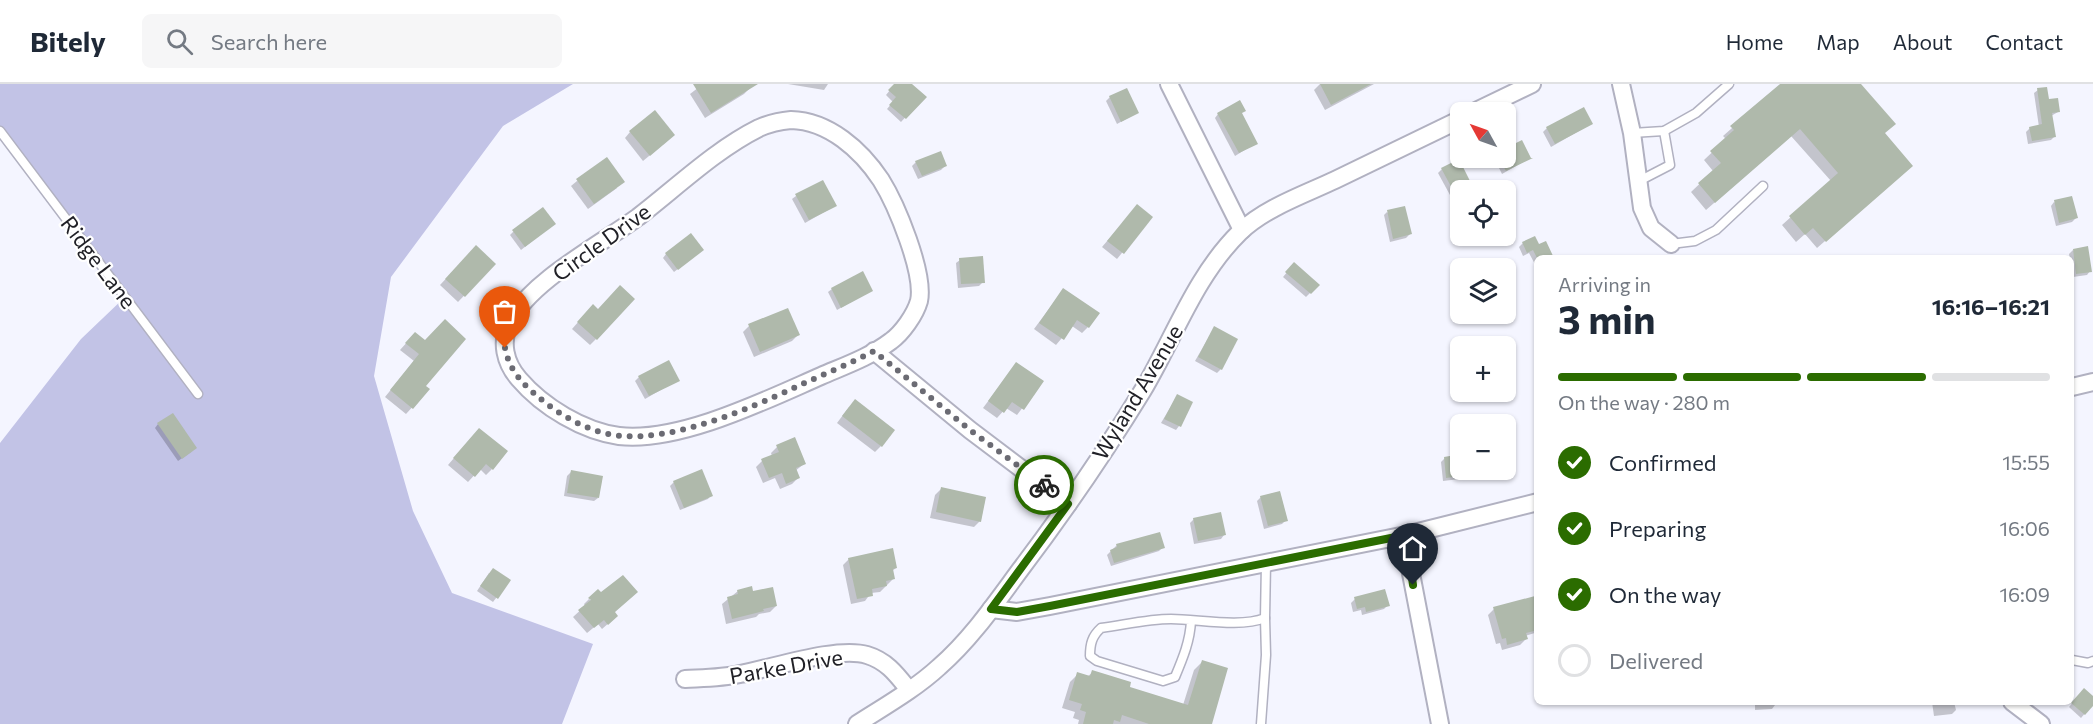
<!DOCTYPE html>
<meta charset="utf-8">
<style>
:root{--surface:#fff;--page:#f6f6f7;--text:#1f2937;--muted:#747a83;--line:#e0e1e3;--accent:#2b6c00}
body{margin:0;font-family:Commissioner,sans-serif;background:var(--page);color:var(--text);height:100vh;display:flex;flex-direction:column;font-size:22px;white-space:nowrap}
*{box-sizing:border-box;margin:0}
p{font-size:20px;color:var(--muted)}
.icon{flex:none;width:33px;height:33px;fill:none;stroke:currentColor;stroke-width:2;stroke-linecap:round;stroke-linejoin:round}
.map{position:relative;flex:1;overflow:hidden}
.details{position:absolute;left:1534px;top:171px;width:540px;height:450px;display:flex;flex-direction:column;background:var(--surface);border-radius:9px;box-shadow:0 2px 4px #0004}
.details>*{flex:none}
.needle{width:39px;rotate:310deg}
.controls{position:absolute;left:1450px;top:18px;display:grid;gap:12px}
.controls a{display:grid;place-items:center;width:66px;height:66px;border-radius:9px;background:var(--surface);box-shadow:0 2px 4px #0004;font-size:30px}
.pin{position:absolute;display:grid;place-items:center;width:51px;height:51px;color:#fff;margin:-62px -26px;border-radius:50% 50% 50% 0;rotate:-45deg;box-shadow:0 0 6px #0007}
.pin .icon{rotate:45deg}
.courier{position:absolute;display:grid;place-items:center;width:60px;height:60px;margin:-30px;border:4px solid #2b6c00;border-radius:50%;background:#fff;color:#222;box-shadow:0 2px 8px #0007}
.overview em{font-style:normal;font-weight:700}
.overview div{display:flex;flex-direction:column-reverse}
.overview{display:flex;align-items:center;justify-content:space-between;height:102px;padding:0 24px}
h1{font-size:39px;font-weight:700;line-height:45px}
.bar{display:grid;grid-template-columns:repeat(4,1fr);gap:9px 6px;align-content:center;height:72px;padding:0 24px}
.bar i{height:8px;border-radius:4px;background:var(--line)}
.bar .active{background:var(--accent)}
.bar p{grid-column:span 4}
ol{padding:0 24px;list-style:none}
li{display:flex;align-items:center;gap:18px;height:66px}
li p{margin-inline-start:auto}
li .icon{padding:6px;border-radius:50%;background:var(--accent);color:#fff;stroke-width:4}
li:last-child{color:var(--muted)}
li i{width:33px;height:33px;border:3px solid var(--line);border-radius:50%}
header{display:flex;align-items:center;gap:36px;box-sizing:border-box;height:84px;padding:0 30px;background:var(--surface);border-bottom:2px solid var(--line)}
header strong{font-size:28px}
nav{display:flex;gap:33px;margin-inline-start:auto;font-size:21px}
.search{width:420px;height:54px;background:var(--page);display:flex;align-items:center;gap:15px;box-sizing:border-box;padding:0 21px;border-radius:9px;color:var(--muted);font-size:22px}
.map>svg:first-child{display:block}
.forest{fill:#c2c3e6}
.shadow{fill:#0003}
.building{fill:#afb9ab}
.lines{fill:none;stroke-linecap:round;stroke-linejoin:round}
.lane-casing{stroke:#b1b1c1;stroke-width:11}
.street-casing{stroke:#b1b1c1;stroke-width:20}
.lane{stroke:#fff;stroke-width:8}
.street{stroke:#fff;stroke-width:16}
.done{stroke:#6b6b73;stroke-width:6;stroke-dasharray:0 10.8}
.route{stroke:#2b6c00;stroke-width:8}
.labels{text-anchor:middle;dominant-baseline:central;stroke-width:4.5;stroke-linejoin:round;paint-order:stroke}
.street-label{font-size:22px;fill:#212127;stroke:#fff}
</style>
<header>
<strong>Bitely</strong>
<div class="search"><svg class="icon" aria-label="search" viewBox="0 0 24 24"><circle cx="10" cy="10" r="6"/><path d="M15 15l6 6"/></svg>Search here</div>
<nav><a>Home</a><a>Map</a><a>About</a><a>Contact</a></nav>
</header>
<div class="map">
<svg width="2093" height="640" viewBox="0 0 2093 640">
<rect width="100%" height="100%" fill="#f4f5ff"/>
<path class="forest" d="M 0,0 L 573,0 L 503,42 L 391,193 L 374,292 L 413,427 L 452,509 L 593,560 L 562,640 L 0,640 L 0,359 L 81,255 L 125,213 L 0,47 Z"/>
<g class="shadow">
<path d="M 703,0 L 748,0 L 750,4 L 744,10 L 705,34 L 690,10 Z"/>
<path d="M 788,0 L 828,0 L 824,6 Z"/>
<path d="M 895,0 L 910,0 L 924,13 L 901,38 L 887,25 L 893,18 L 886,11 Z"/>
<path d="M 1320,0 L 1374,0 L 1325,26 L 1314,6 Z"/>
<path d="M 1782,0 L 1859,0 L 1903,89 L 1817,164 L 1805,150 L 1796,158 L 1782,141 L 1831,97 L 1791,52 L 1706,126 L 1691,108 L 1713,87 L 1704,76 L 1726,55 L 1723,52 Z"/>
<path d="M 2038,6 L 2058,28 L 2051,32 L 2055,52 L 2051,56 L 2028,60 L 2026,48 L 2030,44 L 2039,43 L 2034,9 Z"/>
<path d="M 1110,13 L 1137,29 L 1117,40 L 1106,17 Z"/>
<path d="M 1218,30 L 1241,30 L 1256,59 L 1235,72 L 1215,34 Z"/>
<path d="M 1591,40 L 1551,63 L 1543,48 L 1547,44 Z"/>
<path d="M 630,48 L 667,57 L 643,77 L 625,54 Z"/>
<path d="M 1506,66 L 1530,74 L 1502,90 L 1494,74 L 1506,74 Z"/>
<path d="M 916,78 L 945,82 L 941,86 L 918,95 L 912,82 Z"/>
<path d="M 1442,85 L 1469,99 L 1450,111 L 1438,89 Z"/>
<path d="M 577,97 L 617,104 L 588,125 L 571,102 Z"/>
<path d="M 796,112 L 835,122 L 805,139 L 792,115 Z"/>
<path d="M 2054,118 L 2076,134 L 2072,138 L 2056,142 L 2051,122 Z"/>
<path d="M 1137,122 L 1151,133 L 1117,175 L 1102,163 Z"/>
<path d="M 1387,128 L 1410,150 L 1406,154 L 1390,158 L 1384,131 Z"/>
<path d="M 550,143 L 521,166 L 510,151 L 513,148 Z"/>
<path d="M 1523,159 L 1538,162 L 1553,174 L 1538,174 L 1538,186 L 1529,169 L 1523,172 L 1519,163 Z"/>
<path d="M 2073,166 L 2090,187 L 2087,191 L 2073,193 L 2069,170 Z"/>
<path d="M 470,169 L 494,180 L 458,218 L 440,201 Z"/>
<path d="M 698,169 L 674,188 L 663,174 L 666,170 Z"/>
<path d="M 960,176 L 983,198 L 979,202 L 958,204 L 956,179 Z"/>
<path d="M 1294,180 L 1318,201 L 1306,213 L 1283,193 Z"/>
<path d="M 832,205 L 872,206 L 837,226 L 828,208 Z"/>
<path d="M 1063,206 L 1088,243 L 1082,249 L 1072,242 L 1056,261 L 1034,245 Z"/>
<path d="M 587,228 L 596,255 L 590,261 L 572,245 Z"/>
<path d="M 749,242 L 798,251 L 792,257 L 754,273 L 743,248 Z"/>
<path d="M 1214,244 L 1221,285 L 1217,289 L 1195,277 Z"/>
<path d="M 409,256 L 425,258 L 424,303 L 428,306 L 406,330 L 385,313 L 414,277 L 400,266 Z"/>
<path d="M 1016,280 L 1042,298 L 1017,331 L 1006,324 L 997,334 L 983,324 Z"/>
<path d="M 1509,283 L 1514,305 L 1507,311 L 1485,316 L 1483,308 L 1506,308 L 1506,284 Z"/>
<path d="M 639,293 L 678,296 L 645,315 L 635,297 Z"/>
<path d="M 1177,312 L 1179,342 L 1176,346 L 1161,339 Z"/>
<path d="M 849,323 L 881,362 L 875,368 L 837,339 Z"/>
<path d="M 158,340 L 191,368 L 178,377 L 155,344 Z"/>
<path d="M 473,352 L 492,385 L 486,391 L 480,385 L 468,398 L 448,381 Z"/>
<path d="M 777,363 L 804,380 L 795,387 L 798,394 L 792,400 L 780,405 L 775,394 L 763,399 L 756,383 L 762,377 L 772,372 L 771,369 Z"/>
<path d="M 1461,372 L 1461,386 L 1471,386 L 1472,390 L 1468,394 L 1443,397 L 1441,378 L 1445,374 Z"/>
<path d="M 571,388 L 598,414 L 594,417 L 564,412 L 567,392 Z"/>
<path d="M 674,398 L 711,411 L 708,415 L 680,426 L 670,402 Z"/>
<path d="M 941,405 L 980,437 L 974,443 L 930,434 L 935,411 Z"/>
<path d="M 1261,413 L 1286,436 L 1282,440 L 1264,445 L 1257,417 Z"/>
<path d="M 1194,435 L 1224,451 L 1221,455 L 1194,460 L 1190,439 Z"/>
<path d="M 1117,461 L 1163,463 L 1159,467 L 1111,482 L 1107,471 Z"/>
<path d="M 849,475 L 896,484 L 892,487 L 893,495 L 880,508 L 871,509 L 865,517 L 851,520 L 843,481 Z"/>
<path d="M 489,489 L 509,497 L 493,518 L 477,507 Z"/>
<path d="M 738,507 L 752,509 L 776,522 L 770,528 L 759,530 L 756,533 L 726,540 L 722,520 Z"/>
<path d="M 589,515 L 613,528 L 610,538 L 602,545 L 598,540 L 587,549 L 573,533 L 585,522 L 584,520 Z"/>
<path d="M 1355,515 L 1388,521 L 1384,525 L 1362,531 L 1361,526 L 1353,528 L 1351,519 Z"/>
<path d="M 1494,525 L 1538,527 L 1538,548 L 1525,552 L 1526,555 L 1520,561 L 1502,566 L 1500,559 L 1496,560 L 1488,531 Z"/>
<path d="M 1202,578 L 1210,640 L 1078,640 L 1079,636 L 1073,634 L 1075,628 L 1062,624 L 1070,598 L 1078,590 L 1087,593 L 1093,588 L 1128,604 L 1183,621 L 1194,586 Z"/>
<path d="M 2084,606 L 2093,614 L 2093,620 L 2081,634 L 2069,623 Z"/>
<path d="M 1755,618 L 1775,618 L 1775,621 L 1772,625 L 1755,626 Z"/>
<path d="M 1932,618 L 1954,618 L 1956,626 L 1952,630 L 1934,632 Z"/>
</g>
<g class="building">
<path d="M 693,0 L 758,0 L 711,29 Z"/>
<path d="M 894,0 L 912,0 L 927,13 L 906,35 L 889,21 L 896,13 L 888,6 Z"/>
<path d="M 1320,0 L 1371,0 L 1331,21 Z"/>
<path d="M 1780,0 L 1861,0 L 1896,40 L 1885,49 L 1913,82 L 1826,158 L 1813,144 L 1805,151 L 1789,132 L 1838,89 L 1800,45 L 1715,119 L 1698,99 L 1721,79 L 1710,67 L 1734,46 L 1730,42 Z"/>
<path d="M 2047,3 L 2049,15 L 2058,14 L 2060,28 L 2052,29 L 2056,53 L 2032,57 L 2029,43 L 2042,40 L 2037,4 Z"/>
<path d="M 1127,4 L 1139,29 L 1121,38 L 1109,12 Z"/>
<path d="M 1240,16 L 1246,27 L 1242,29 L 1258,60 L 1239,69 L 1217,29 Z"/>
<path d="M 1584,23 L 1593,40 L 1555,60 L 1546,43 Z"/>
<path d="M 655,26 L 675,51 L 650,72 L 629,47 Z"/>
<path d="M 1522,56 L 1531,74 L 1533,74 L 1506,87 L 1499,74 L 1506,74 L 1506,64 Z"/>
<path d="M 941,67 L 947,82 L 922,92 L 915,77 Z"/>
<path d="M 607,73 L 625,98 L 594,120 L 576,95 Z"/>
<path d="M 1459,75 L 1471,99 L 1454,108 L 1441,84 Z"/>
<path d="M 823,96 L 837,122 L 809,136 L 795,110 Z"/>
<path d="M 2072,112 L 2078,134 L 2059,139 L 2054,116 Z"/>
<path d="M 1137,120 L 1153,133 L 1124,170 L 1107,157 Z"/>
<path d="M 1405,122 L 1412,150 L 1393,155 L 1387,126 Z"/>
<path d="M 543,123 L 556,140 L 525,163 L 512,146 Z"/>
<path d="M 691,149 L 704,166 L 678,186 L 665,169 Z"/>
<path d="M 1535,152 L 1539,160 L 1546,157 L 1554,174 L 1537,174 L 1533,166 L 1527,169 L 1522,158 Z"/>
<path d="M 476,161 L 496,180 L 465,213 L 445,195 Z"/>
<path d="M 2088,162 L 2092,188 L 2076,190 L 2073,165 Z"/>
<path d="M 983,172 L 985,199 L 961,200 L 959,174 Z"/>
<path d="M 1294,178 L 1320,201 L 1311,210 L 1285,188 Z"/>
<path d="M 863,187 L 873,207 L 841,224 L 831,204 Z"/>
<path d="M 620,201 L 635,215 L 597,256 L 577,238 L 593,220 L 598,225 Z"/>
<path d="M 1063,204 L 1100,229 L 1089,244 L 1077,236 L 1064,256 L 1039,239 Z"/>
<path d="M 788,224 L 800,251 L 760,268 L 748,240 Z"/>
<path d="M 445,235 L 466,255 L 426,302 L 430,305 L 413,325 L 390,306 L 419,270 L 405,259 L 415,248 L 425,256 Z"/>
<path d="M 1214,242 L 1238,255 L 1222,286 L 1198,273 Z"/>
<path d="M 669,276 L 680,297 L 649,312 L 638,292 Z"/>
<path d="M 1016,278 L 1044,297 L 1024,326 L 1012,318 L 1004,329 L 988,317 Z"/>
<path d="M 1177,310 L 1193,318 L 1181,343 L 1164,335 Z"/>
<path d="M 855,315 L 895,346 L 882,363 L 842,332 Z"/>
<path d="M 173,329 L 197,364 L 182,375 L 157,339 Z"/>
<path d="M 479,344 L 508,367 L 493,386 L 486,380 L 475,393 L 453,374 Z"/>
<path d="M 795,353 L 806,380 L 796,384 L 800,394 L 786,400 L 782,389 L 769,394 L 761,375 L 779,368 L 776,361 Z"/>
<path d="M 1461,370 L 1461,392 L 1446,394 L 1444,373 Z"/>
<path d="M 702,385 L 713,412 L 684,424 L 673,397 Z"/>
<path d="M 571,386 L 603,392 L 599,414 L 567,409 Z"/>
<path d="M 941,403 L 986,413 L 981,438 L 936,428 Z"/>
<path d="M 1280,407 L 1288,437 L 1268,442 L 1260,412 Z"/>
<path d="M 1221,428 L 1226,451 L 1198,457 L 1193,434 Z"/>
<path d="M 1160,448 L 1165,464 L 1114,479 L 1110,466 L 1117,463 L 1116,460 Z"/>
<path d="M 893,464 L 897,484 L 893,485 L 895,495 L 886,497 L 887,502 L 872,505 L 873,512 L 857,515 L 848,474 Z"/>
<path d="M 493,484 L 511,496 L 498,515 L 480,502 Z"/>
<path d="M 623,491 L 638,508 L 615,528 L 618,532 L 608,541 L 604,536 L 594,544 L 578,526 L 591,516 L 588,514 L 598,505 L 601,508 Z"/>
<path d="M 752,502 L 753,507 L 773,503 L 777,522 L 763,525 L 764,527 L 732,535 L 727,513 L 738,510 L 737,506 Z"/>
<path d="M 1385,505 L 1390,522 L 1366,528 L 1365,523 L 1357,525 L 1354,513 Z"/>
<path d="M 1535,512 L 1538,521 L 1538,546 L 1526,549 L 1528,555 L 1507,561 L 1506,554 L 1502,555 L 1493,523 Z"/>
<path d="M 1202,576 L 1228,584 L 1212,640 L 1149,640 L 1122,631 L 1120,638 L 1114,636 L 1113,640 L 1083,640 L 1086,628 L 1080,626 L 1082,620 L 1069,616 L 1077,588 L 1090,592 L 1092,586 L 1131,598 L 1130,603 L 1188,621 Z"/>
<path d="M 2084,604 L 2093,612 L 2093,622 L 2085,631 L 2071,619 Z"/>
</g>
<g class="lines">
<defs>
<g id="lane">
<path d="M 0,47 L 198,310"/>
<path d="M 1632,49 L 1664,47 L 1696,29 L 1729,0"/>
<path d="M 1639,97 L 1670,81 L 1664,47"/>
<path d="M 1671,160 L 1695,157 L 1716,146 L 1763,102"/>
<path d="M 1191,537 C 1190,557 1183,574 1175,593 L 1163,597 L 1097,577 L 1090,572 C 1090,560 1092,552 1101,544 C 1124,541 1148,535 1171,535 C 1198,535 1240,544 1265,534 L 1266,479"/>
<path d="M 2072,576 L 2088,579 L 2093,577"/>
<path d="M 1261,640 L 1266,571 L 1265,534"/>
</g>
<g id="street">
<path d="M 1169,0 L 1242,146"/>
<path d="M 1621,0 L 1632,49 L 1642,124 L 1651,144 L 1671,160"/>
<path d="M 1474,28 L 1532,0"/>
<path d="M 791,36 C 829,37 861,66 881,96 C 896,120 925,189 919,217 C 915,231 902,249 891,257 C 870,273 844,282 821,292 C 766,316 679,359 619,352 C 583,347 543,323 519,295 C 505,279 500,258 510,238 C 529,198 601,160 638,133 C 677,103 715,66 759,44 C 770,39 780,37 791,36 Z"/>
<path d="M 874,267 L 970,346 L 1068,420"/>
<path d="M 2072,303 L 2093,298"/>
<path d="M 1406,451 L 1409,479 L 1440,640"/>
<path d="M 991,525 L 1017,528 L 1050,522 L 1406,451 L 1538,418"/>
<path d="M 685,595 C 704,594 722,594 740,590 C 773,584 837,562 867,571 C 887,577 897,591 909,606"/>
<path d="M 2012,618 L 2041,640"/>
<path d="M 857,640 C 885,622 915,605 939,583 C 971,555 995,520 1020,486 C 1064,428 1105,368 1143,306 C 1174,254 1195,192 1240,148 C 1265,124 1303,111 1335,96 C 1377,76 1419,55 1461,35"/>
</g>
</defs>
<use href="#lane" class="lane-casing"/>
<use href="#street" class="street-casing"/>
<use href="#lane" class="lane"/>
<use href="#street" class="street"/>
</g>
<g class="lines">
<path class="done" d="M 505,264 C 510,290 527,304 547,320 C 568,336 595,350 622,352 C 677,356 746,326 796,303 C 822,291 849,280 874,267 L 970,346 L 1044,401"/>
<path class="route" d="M 1044,401 L 1068,420 L 991,525 L 1017,528 L 1050,522 L 1406,451 L 1413,501"/>
</g>
<g class="labels">
<g class="street-label">
<text transform="translate(601 158) rotate(-36)">Circle Drive</text>
<text transform="translate(99 178) rotate(53)">Ridge Lane</text>
<text transform="translate(1137 308) rotate(-59)">Wyland Avenue</text>
<text transform="translate(786 582) rotate(-10)">Parke Drive</text>
</g>
</g>
</svg>
<div class="controls">
<a><svg class="needle" viewBox="-14 -14 28 28"><path d="M0-13l5 13h-10z" fill="#e53935"/><path d="M0 13l5-13h-10z" fill="#747a83"/></svg></a>
<a><svg class="icon" aria-label="locate" viewBox="0 0 24 24"><circle cx="12" cy="12" r="6"/><path d="M12 2v4M12 18v4M2 12h4M18 12h4"/></svg></a>
<a><svg class="icon" aria-label="layers" viewBox="0 0 24 24"><path d="M12 4l9 5-9 5-9-5zM3 14l9 5 9-5"/></svg></a>
<a>+</a>
<a>−</a>
</div>
<div class="pin" style="left:505px;top:264px;background:#ea580c"><svg class="icon" aria-label="bag" viewBox="0 0 24 24"><path d="M5 8h14l-1 12H6zM9 8a3 3 0 0 1 6 0"/></svg></div>
<div class="pin" style="left:1413px;top:501px;background:#1f2937"><svg class="icon" aria-label="home" viewBox="0 0 24 24"><path d="M3 11l9-7 9 7M6 9v11h12V9"/></svg></div>
<div class="courier" style="left:1044px;top:401px"><svg class="icon" aria-label="bike" viewBox="0 0 24 24"><circle cx="6" cy="16" r="4"/><circle cx="18" cy="16" r="4"/><path d="M6 16l4-8h5l3 8M10 8l3 8H6M13 5h3"/></svg></div>
<section class="details">
<div class="overview"><div><h1>3 min</h1><p>Arriving in</p></div><em>16:16–16:21</em></div>
<div class="bar"><i class="active"></i><i class="active"></i><i class="active"></i><i></i><p>On the way · 280 m</p></div>
<ol>
<li><svg class="icon" aria-label="check" viewBox="0 0 24 24"><path d="M5 12l5 5 9-10"/></svg>Confirmed<p>15:55</p></li>
<li><svg class="icon" aria-label="check" viewBox="0 0 24 24"><path d="M5 12l5 5 9-10"/></svg>Preparing<p>16:06</p></li>
<li><svg class="icon" aria-label="check" viewBox="0 0 24 24"><path d="M5 12l5 5 9-10"/></svg>On the way<p>16:09</p></li>
<li><i></i>Delivered</li>
</ol>
</section>
</div>
